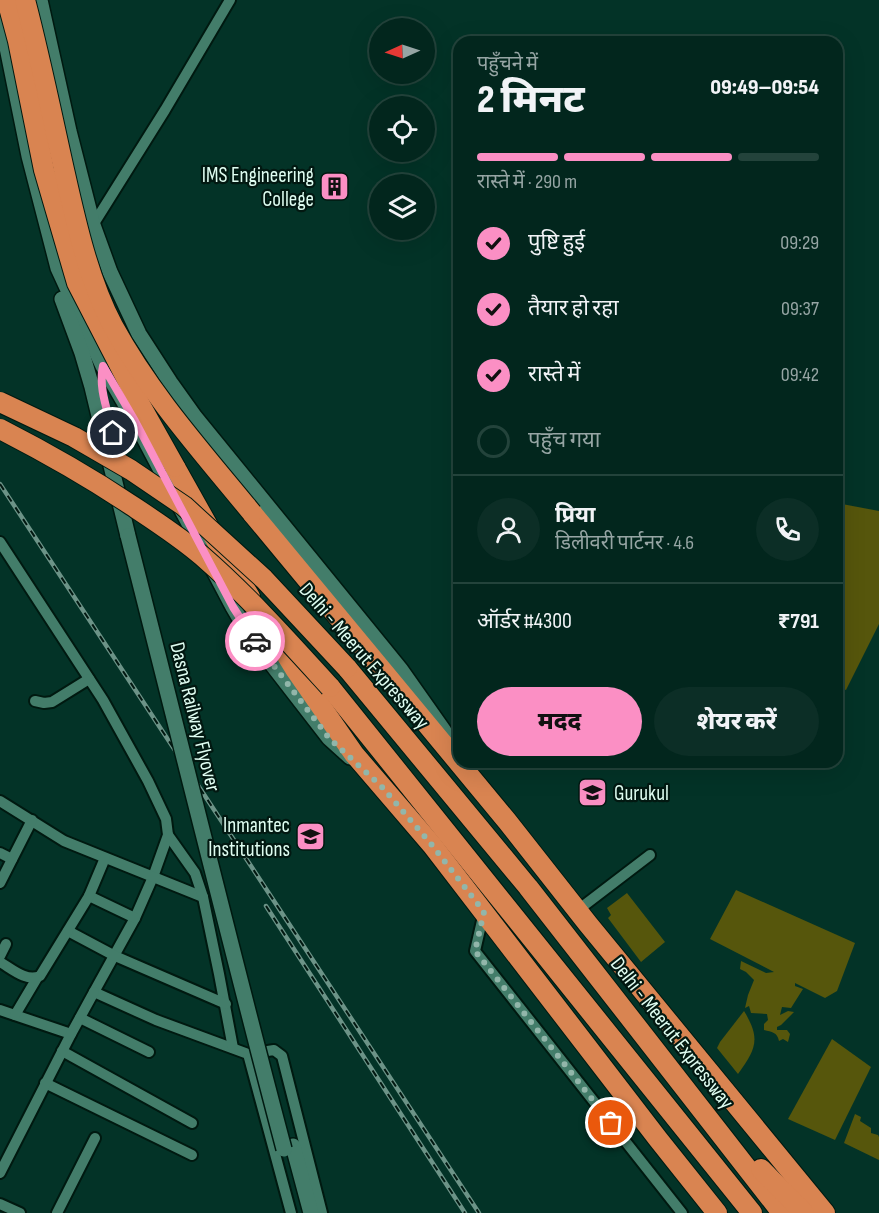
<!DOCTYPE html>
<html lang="hi">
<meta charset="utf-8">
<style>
:root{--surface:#02261d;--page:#0c2e26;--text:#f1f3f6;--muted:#96a5a4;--line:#23433b;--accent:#fb8fc4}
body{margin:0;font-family:"Sofia Sans Condensed","Noto Sans Devanagari",sans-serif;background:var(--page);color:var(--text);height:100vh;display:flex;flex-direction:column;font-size:22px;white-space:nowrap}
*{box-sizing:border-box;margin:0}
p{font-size:20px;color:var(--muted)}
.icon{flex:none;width:33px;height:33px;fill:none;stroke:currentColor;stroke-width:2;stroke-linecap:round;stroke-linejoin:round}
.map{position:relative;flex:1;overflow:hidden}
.panel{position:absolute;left:453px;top:36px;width:390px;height:732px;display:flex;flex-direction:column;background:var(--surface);border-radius:18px;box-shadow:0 6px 24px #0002,0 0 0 2px var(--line)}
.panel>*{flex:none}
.needle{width:39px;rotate:267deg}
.tools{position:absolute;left:369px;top:18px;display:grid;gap:12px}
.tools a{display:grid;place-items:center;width:66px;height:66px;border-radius:50%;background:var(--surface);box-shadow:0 6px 24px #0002,0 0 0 2px var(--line);font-size:30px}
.pin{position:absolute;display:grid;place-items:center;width:51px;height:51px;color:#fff;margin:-26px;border:3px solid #fff;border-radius:50%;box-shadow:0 2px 6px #0007}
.courier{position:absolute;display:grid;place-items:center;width:60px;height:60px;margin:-30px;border:4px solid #fb8fc4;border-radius:50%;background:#fff;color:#222;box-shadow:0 2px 8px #0007}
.headline em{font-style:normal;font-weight:800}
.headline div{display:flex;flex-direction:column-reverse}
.headline{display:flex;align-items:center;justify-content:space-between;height:102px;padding:0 24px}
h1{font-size:39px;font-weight:800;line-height:45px}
.bar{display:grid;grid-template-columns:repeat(4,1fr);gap:9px 6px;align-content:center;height:72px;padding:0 24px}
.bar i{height:8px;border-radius:4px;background:var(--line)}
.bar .selected{background:var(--accent)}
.bar p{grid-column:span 4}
.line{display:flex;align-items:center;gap:15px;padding:0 24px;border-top:2px solid var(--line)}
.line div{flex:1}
.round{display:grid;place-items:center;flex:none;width:63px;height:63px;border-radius:32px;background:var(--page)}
ol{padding:0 24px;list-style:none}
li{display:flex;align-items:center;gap:18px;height:66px}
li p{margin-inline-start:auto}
li .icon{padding:6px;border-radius:50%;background:var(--accent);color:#111;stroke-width:4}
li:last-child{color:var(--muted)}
li i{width:33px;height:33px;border:3px solid var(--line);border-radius:50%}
.button{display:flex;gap:12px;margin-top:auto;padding:12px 24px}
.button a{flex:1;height:69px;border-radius:36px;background:var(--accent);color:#111;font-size:24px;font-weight:800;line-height:69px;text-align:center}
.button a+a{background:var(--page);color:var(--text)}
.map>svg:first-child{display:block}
.green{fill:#56560c}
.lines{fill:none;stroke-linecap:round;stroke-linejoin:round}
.street-casing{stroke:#001910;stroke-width:14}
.secondary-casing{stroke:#001910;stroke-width:18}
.highway-casing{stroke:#001910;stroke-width:22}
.street{stroke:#437d6a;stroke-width:10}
.secondary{stroke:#437d6a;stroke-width:15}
.highway{stroke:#d98451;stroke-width:20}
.rail-casing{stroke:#6c9387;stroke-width:4.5}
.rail{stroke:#021811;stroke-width:2;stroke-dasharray:7;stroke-linecap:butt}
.secondary-bridge-casing{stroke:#001910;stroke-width:18;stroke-linecap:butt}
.highway-bridge-casing{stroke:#001910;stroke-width:22;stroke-linecap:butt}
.secondary-bridge{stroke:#437d6a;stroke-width:15}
.highway-bridge{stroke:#d98451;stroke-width:20}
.done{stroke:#92b6aa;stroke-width:6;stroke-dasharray:0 10.8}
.route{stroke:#fb8fc4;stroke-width:8}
.labels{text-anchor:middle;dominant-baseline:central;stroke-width:4.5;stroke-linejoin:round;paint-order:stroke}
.poi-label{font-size:21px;fill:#dffdf1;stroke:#021811;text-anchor:end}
.street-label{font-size:21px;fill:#dffdf1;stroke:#021811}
</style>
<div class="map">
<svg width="879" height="1213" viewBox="0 0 879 1213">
<rect width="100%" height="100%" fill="#033327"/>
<g class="green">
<path d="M 842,504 L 879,511 L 879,624 L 846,690 L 837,687 L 837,511 Z"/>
<path d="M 736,890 L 855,943 L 837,991 L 825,998 L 795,983 L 795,986 L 803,989 L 791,1008 L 782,1007 L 780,1015 L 788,1011 L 794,1012 L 781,1025 L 777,1027 L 777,1030 L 787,1030 L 790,1034 L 788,1042 L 783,1039 L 779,1041 C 777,1032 772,1032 764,1030 L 764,1024 L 768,1020 L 767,1014 L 751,1013 L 749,1006 L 745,1008 L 748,995 L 754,980 L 746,972 L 740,969 L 741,961 L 766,973 L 774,972 L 710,939 Z"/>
<path d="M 627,893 L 665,942 L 641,962 L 608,918 L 611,915 L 607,908 Z"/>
<path d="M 744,1011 C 761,1039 756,1049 738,1074 L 717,1048 L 720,1042 Z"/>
<path d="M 832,1039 L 871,1067 L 835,1140 L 788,1119 Z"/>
<path d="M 855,1114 L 861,1117 L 860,1121 L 871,1128 L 871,1133 L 878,1135 L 879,1137 L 879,1160 L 844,1143 Z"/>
</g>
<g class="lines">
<defs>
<g id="street">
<path d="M 93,225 L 165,110 L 230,0"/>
<path d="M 0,542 L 103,700 L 148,781 L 166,819 L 168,835 L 153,877 L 135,918 L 94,992 L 156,1020 L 248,1054 L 291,1213"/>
<path d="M 35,701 L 44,703 L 52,702 L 89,679"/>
<path d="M 0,801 L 64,841 L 203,897"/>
<path d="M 168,835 L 195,873 L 203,897 L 219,974 L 233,1048"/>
<path d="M 0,853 L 12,859"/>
<path d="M 0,883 L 32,820"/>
<path d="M 89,896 L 135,918"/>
<path d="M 578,910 L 650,855"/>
<path d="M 484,912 L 475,951 L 682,1213"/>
<path d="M 68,931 L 115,956 L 226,1004"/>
<path d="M 0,956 L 6,944"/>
<path d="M 0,962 C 12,969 26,982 40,976 L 89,896 L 105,858"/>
<path d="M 0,1010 L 71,1034"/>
<path d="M 15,1015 L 37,978"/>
<path d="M 80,1018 L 149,1052"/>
<path d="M 62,1051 L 192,1123"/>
<path d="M 254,1053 L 274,1050 L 282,1056 L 322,1213"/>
<path d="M 45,1083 L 192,1155"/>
<path d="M 0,1173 L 71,1034 L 94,992"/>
<path d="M 0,1204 L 20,1213"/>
<path d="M 57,1213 L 95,1138"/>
</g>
<g id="secondary">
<path d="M 40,0 L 69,131 L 93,225 L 110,272 L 139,334 L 170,382 L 195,417 L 401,670 L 444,731 L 445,741"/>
<path d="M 0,13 L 29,156 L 58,268 L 103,366 L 135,421 L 233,607 L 250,636 L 329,738 L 350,757"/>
<path d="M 62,299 L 82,353 L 92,387 L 128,536"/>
<path d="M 293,1146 L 311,1213"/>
</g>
<g id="highway">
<path d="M 175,467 L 221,549 L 250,597"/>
<path d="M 252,513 L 507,821 L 588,924 L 825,1213"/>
<path d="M 271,630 L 295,669 L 354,754 L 432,845 L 658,1139 L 717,1213"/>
<path d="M 347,668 L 528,887 L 782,1213"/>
<path d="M 330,687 L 752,1213"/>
<path d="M 761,1169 L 804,1213"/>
</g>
</defs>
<use href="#street" class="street-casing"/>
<use href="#secondary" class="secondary-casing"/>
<use href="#highway" class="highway-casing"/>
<use href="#street" class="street"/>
<use href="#secondary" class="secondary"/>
<use href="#highway" class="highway"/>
<defs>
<g id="rail">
<path d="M 0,484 L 479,1213"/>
<path d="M 266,906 L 465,1213"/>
</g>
</defs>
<use href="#rail" class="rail-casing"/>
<use href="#rail" class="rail"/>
<defs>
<path id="secondary-bridge" d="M 128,536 C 180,740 230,945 284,1149"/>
<g id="highway-bridge">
<path d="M 7,0 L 18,41 L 44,170 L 77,283 L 138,401 L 175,467"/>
<path d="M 25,0 C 40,57 52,116 65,174 C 76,223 89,281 113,326 C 150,394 203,453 252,513"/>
<path d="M 0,402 L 74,437 L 131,470 L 184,506 L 264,579 L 347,668"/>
<path d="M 0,429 C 45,452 89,477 131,505 C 155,521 180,537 202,556 C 248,596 289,642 330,687"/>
</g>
</defs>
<use href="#secondary-bridge" class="secondary-bridge-casing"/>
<use href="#highway-bridge" class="highway-bridge-casing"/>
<use href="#secondary-bridge" class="secondary-bridge"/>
<use href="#highway-bridge" class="highway-bridge"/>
</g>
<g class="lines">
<path class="done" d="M 255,641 L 329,738 L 382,787 L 432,845 L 484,912 L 475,951 L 611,1123"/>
<path class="route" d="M 113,433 C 108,411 98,388 103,366 L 135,421 L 233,607 L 255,641"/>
</g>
<defs>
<symbol id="building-square" viewBox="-11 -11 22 22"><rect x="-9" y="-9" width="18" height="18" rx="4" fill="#fb8fc4" stroke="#021811"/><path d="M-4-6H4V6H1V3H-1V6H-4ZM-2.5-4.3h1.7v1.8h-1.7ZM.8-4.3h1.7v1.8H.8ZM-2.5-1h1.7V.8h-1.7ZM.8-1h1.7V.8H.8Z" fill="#111"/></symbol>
<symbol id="school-square" viewBox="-11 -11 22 22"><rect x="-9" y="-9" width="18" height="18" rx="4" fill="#fb8fc4" stroke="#021811"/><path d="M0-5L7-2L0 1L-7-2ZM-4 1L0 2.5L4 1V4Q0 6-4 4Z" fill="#111"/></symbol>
<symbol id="university-square" viewBox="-11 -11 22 22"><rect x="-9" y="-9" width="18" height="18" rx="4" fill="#fb8fc4" stroke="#021811"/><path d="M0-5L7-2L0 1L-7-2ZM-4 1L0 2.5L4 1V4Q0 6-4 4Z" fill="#111"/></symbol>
</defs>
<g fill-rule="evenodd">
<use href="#building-square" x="318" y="170" width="33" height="33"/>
<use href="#school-square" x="576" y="776" width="33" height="33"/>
<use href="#university-square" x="294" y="820" width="33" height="33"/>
</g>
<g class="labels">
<g class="poi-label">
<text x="314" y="175">IMS Engineering<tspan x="314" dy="24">College</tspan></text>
<text x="614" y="793" text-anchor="start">Gurukul</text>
<text x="290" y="825">Inmantec<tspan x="290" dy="24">Institutions</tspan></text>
</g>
<g class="street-label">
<text transform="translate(364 656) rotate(49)">Delhi - Meerut Expressway</text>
<text transform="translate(195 717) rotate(76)">Dasna Railway Flyover</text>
<text transform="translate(672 1033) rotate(52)">Delhi - Meerut Expressway</text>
</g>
</g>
</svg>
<div class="tools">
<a><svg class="needle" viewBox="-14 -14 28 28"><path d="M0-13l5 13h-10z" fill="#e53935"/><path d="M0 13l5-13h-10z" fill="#96a5a4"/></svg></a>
<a><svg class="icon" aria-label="locate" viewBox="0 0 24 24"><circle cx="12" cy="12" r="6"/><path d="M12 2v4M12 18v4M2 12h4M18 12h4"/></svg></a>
<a><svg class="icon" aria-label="layers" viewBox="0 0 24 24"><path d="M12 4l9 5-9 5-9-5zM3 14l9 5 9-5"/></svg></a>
</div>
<div class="pin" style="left:611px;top:1123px;background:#ea580c"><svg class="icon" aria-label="bag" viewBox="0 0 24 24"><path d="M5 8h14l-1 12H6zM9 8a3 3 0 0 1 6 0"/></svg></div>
<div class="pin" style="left:113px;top:433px;background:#1f2937"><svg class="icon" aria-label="home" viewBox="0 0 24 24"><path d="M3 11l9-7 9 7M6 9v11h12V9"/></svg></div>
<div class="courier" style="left:255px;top:641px"><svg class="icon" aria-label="car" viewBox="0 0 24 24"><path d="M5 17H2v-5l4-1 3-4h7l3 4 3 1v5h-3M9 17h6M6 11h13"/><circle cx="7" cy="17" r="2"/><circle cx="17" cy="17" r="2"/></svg></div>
<section class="panel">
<div class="headline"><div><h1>2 मिनट</h1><p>पहुँचने में</p></div><em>09:49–09:54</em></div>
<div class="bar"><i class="selected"></i><i class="selected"></i><i class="selected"></i><i></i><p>रास्ते में · 290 m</p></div>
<ol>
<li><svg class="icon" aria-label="check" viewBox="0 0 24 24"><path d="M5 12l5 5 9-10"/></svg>पुष्टि हुई<p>09:29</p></li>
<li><svg class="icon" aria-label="check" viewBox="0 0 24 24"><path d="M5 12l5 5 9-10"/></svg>तैयार हो रहा<p>09:37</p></li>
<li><svg class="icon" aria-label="check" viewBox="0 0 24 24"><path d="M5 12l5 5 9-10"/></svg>रास्ते में<p>09:42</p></li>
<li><i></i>पहुँच गया</li>
</ol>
<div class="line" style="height:108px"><a class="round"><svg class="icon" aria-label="person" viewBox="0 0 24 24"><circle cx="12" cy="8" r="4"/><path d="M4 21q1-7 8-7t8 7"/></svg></a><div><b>प्रिया</b><p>डिलीवरी पार्टनर · 4.6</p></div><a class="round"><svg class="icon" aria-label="phone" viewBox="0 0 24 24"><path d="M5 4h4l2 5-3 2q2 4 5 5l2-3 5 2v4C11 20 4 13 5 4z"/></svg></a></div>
<div class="line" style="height:78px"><div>ऑर्डर #4300</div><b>₹791</b></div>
<div class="button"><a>मदद</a><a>शेयर करें</a></div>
</section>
</div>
